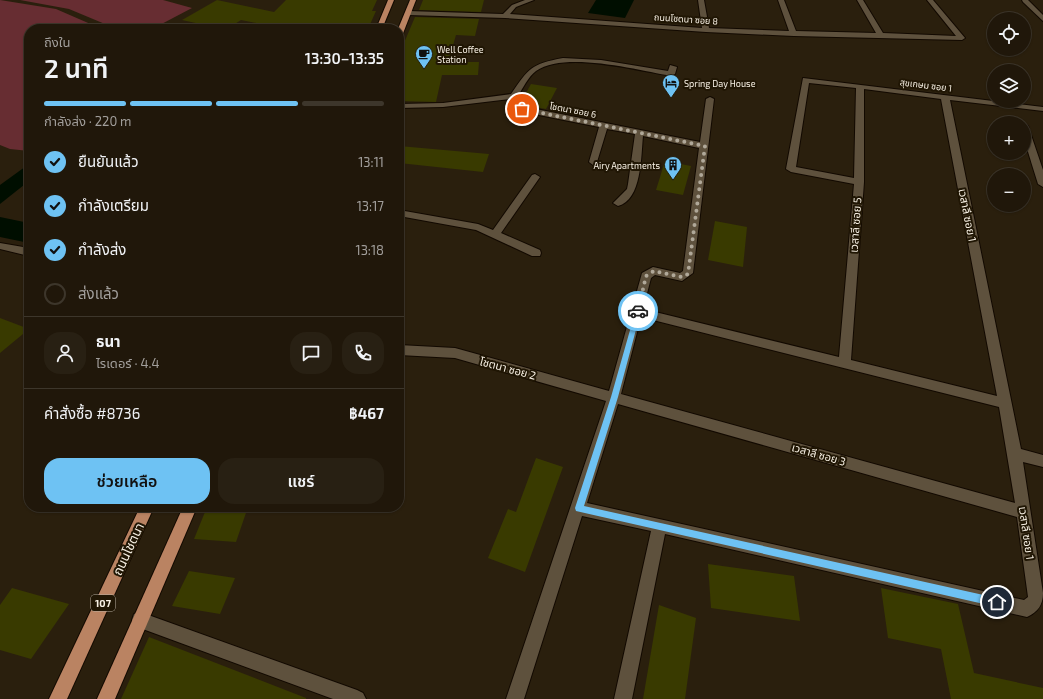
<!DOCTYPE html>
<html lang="th">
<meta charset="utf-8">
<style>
:root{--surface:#20170a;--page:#282013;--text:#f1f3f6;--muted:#a29f9c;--line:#3d362b;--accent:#6ec2f3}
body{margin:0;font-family:"Exo 2","Noto Sans Thai",sans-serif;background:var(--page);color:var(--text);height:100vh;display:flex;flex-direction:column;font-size:15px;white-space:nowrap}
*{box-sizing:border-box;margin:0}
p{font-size:13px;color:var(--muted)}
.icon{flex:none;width:22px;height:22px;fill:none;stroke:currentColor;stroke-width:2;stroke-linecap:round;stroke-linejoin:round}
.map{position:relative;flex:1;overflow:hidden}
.details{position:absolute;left:24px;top:24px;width:380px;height:488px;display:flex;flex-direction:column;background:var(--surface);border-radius:16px;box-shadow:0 1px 3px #0004,0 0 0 1px var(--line)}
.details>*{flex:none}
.tools{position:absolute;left:987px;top:12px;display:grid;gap:8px}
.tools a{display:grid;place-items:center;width:44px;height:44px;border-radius:50%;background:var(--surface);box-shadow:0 1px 3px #0004,0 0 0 1px var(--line);font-size:20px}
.pin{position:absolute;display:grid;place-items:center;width:34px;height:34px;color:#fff;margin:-17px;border:2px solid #fff;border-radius:50%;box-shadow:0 1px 4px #0007}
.courier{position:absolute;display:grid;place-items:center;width:40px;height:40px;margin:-20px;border:3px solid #6ec2f3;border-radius:50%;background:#fff;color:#222;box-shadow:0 1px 5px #0007}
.headline em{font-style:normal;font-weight:600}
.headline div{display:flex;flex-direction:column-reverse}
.headline{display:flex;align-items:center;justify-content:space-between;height:68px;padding:0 20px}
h1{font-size:26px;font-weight:600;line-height:30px}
.bar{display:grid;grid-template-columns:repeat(4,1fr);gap:6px 4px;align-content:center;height:48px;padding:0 20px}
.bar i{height:5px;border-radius:3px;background:var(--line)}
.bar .on{background:var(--accent)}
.bar p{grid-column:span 4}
.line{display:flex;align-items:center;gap:10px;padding:0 20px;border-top:1px solid var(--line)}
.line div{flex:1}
.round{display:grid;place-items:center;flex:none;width:42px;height:42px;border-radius:16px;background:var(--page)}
ol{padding:0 20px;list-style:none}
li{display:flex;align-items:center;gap:12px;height:44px}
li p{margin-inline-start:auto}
li .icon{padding:4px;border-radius:50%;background:var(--accent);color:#111;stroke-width:4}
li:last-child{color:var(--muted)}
li i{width:22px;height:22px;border:2px solid var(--line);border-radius:50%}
.primary-button{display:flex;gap:8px;margin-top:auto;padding:8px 20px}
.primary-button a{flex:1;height:46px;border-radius:16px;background:var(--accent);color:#111;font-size:16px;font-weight:600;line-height:46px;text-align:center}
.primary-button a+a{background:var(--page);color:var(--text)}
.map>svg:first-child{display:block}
.green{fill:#672d32}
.water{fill:#000e00}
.building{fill:#393a00}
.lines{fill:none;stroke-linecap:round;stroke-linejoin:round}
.minor-casing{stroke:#120900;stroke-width:2}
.major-casing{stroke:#120900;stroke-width:2}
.minor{fill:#5e513d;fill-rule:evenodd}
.major{fill:#ba8362;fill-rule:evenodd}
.route{fill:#6ec2f3}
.done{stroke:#b0a899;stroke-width:4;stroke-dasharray:0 7.2}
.labels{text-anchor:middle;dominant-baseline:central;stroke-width:4;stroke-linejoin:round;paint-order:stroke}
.far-street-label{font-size:9px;fill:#f8f1e5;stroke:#201604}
.far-poi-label{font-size:9px;fill:#f8f1e5;stroke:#201604;text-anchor:start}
.shield{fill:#201604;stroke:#b7afa2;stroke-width:1}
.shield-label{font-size:10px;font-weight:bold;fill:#f8f1e5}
.street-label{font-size:11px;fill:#f8f1e5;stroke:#201604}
.near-street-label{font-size:13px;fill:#f8f1e5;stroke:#201604}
</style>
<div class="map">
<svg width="1043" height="699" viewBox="0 0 1043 699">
<rect width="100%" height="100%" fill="#2a1f0d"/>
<g class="green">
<path d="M 0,0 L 56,9 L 102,29 L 29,29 L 29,151 L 10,149 L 0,145 Z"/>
<path d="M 20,0 L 163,0 L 192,8 L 152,29 L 117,29 L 69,9 Z"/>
</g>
<g class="water">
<path d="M 596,0 L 634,0 L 625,18 L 588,13 Z"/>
<path d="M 29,164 L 29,181 L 0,204 L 0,185 Z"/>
<path d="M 0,217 L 29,223 L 29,243 L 0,237 Z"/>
</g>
<g class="building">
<path d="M 217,0 L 274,12 L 286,0 L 377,0 L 372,11 L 376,11 L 368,29 L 308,29 L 282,23 L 277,27 L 241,20 L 227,29 L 223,29 L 182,20 Z"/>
<path d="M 423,0 L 484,0 L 481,12 L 419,10 Z"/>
<path d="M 415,17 L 479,19 L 475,36 L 456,35 L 448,62 L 479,62 L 478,75 L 442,75 L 436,102 L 399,101 L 399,71 L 403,51 L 401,50 Z"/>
<path d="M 531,84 L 557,88 L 546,109 L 522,105 L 521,102 Z"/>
<path d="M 399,146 L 489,154 L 483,172 L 399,163 Z"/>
<path d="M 665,161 L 691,166 L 683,195 L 656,190 Z"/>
<path d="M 715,221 L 747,227 L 743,267 L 708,260 Z"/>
<path d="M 0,318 L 29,329 L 0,353 Z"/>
<path d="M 536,458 L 563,467 L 525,572 L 488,558 L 508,509 L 516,512 Z"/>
<path d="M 207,507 L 248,507 L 236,542 L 194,539 Z"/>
<path d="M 708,564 L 794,576 L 800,621 L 711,608 Z"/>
<path d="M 189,571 L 235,578 L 220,614 L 172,606 Z"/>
<path d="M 12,588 L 69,604 L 31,659 L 0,650 L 0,605 Z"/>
<path d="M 881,588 L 958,604 L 974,673 L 1043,688 L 1043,699 L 951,699 L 941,649 L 888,638 Z"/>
<path d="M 659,605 L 696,618 L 685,699 L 643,699 Z"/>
<path d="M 149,637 L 306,698 L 306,699 L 121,699 Z"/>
</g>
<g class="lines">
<defs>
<g id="minor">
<path d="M 525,0 L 534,0 L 516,7 L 510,14 L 702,28 L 698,0 L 704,0 L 709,28 L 789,31 L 778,0 L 784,0 L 796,31 L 876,33 L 857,0 L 863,0 L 883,33 L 956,36 L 927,0 L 933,0 L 965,38 L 962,40 L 794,36 L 706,32 L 505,18 L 408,15 L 405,13 L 408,11 L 503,14 L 512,5 Z"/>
<path d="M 1022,0 L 1028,0 L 1043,15 L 1043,21 L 1023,2 Z"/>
<path d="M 563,58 L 601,60 L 668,71 L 670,65 L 677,67 L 675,74 L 671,76 C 637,70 565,51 536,71 C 528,77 523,88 518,96 L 521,106 L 700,142 L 706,99 L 710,97 L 714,99 L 693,273 L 682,281 L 655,275 L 651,278 L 643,309 L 839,357 L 854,184 L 791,172 L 786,169 L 803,78 L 1043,107 L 1043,111 L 950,100 L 1021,449 L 1043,455 L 1043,467 L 1023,462 L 1043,593 C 1043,605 1038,612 1027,617 L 665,534 L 632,699 L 614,699 L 651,531 L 582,516 L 524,699 L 506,699 L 606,401 L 455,358 L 399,355 L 399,345 L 455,348 L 609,391 L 642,273 L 653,267 L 680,273 L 683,271 L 699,148 L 643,136 C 641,156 642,200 618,206 L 613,203 L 627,189 L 628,184 L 635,134 L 607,129 L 597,162 L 593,165 L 589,162 L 599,127 L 519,111 L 514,109 L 511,99 L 443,107 L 399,108 L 399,104 L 443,103 L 511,94 C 529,68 531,64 563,58 ZM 809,83 L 856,88 L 854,178 L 796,167 ZM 864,89 L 941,99 L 997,396 L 851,360 L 864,182 ZM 641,317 L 999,407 L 1015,503 L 621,394 ZM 618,404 L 1017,517 L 1028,597 L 1024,600 L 587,503 Z"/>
<path d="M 1024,123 L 1028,126 L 1043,170 L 1043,187 L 1038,184 L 1024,139 Z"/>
<path d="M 535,174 L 540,177 L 501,233 L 540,250 L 541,253 L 540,256 L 532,256 L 476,230 L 399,216 L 399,210 L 478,224 L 493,230 L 532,175 Z"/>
<path d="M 0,243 L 29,248 L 29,256 L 0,249 Z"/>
<path d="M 140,612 L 357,690 L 363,693 L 366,699 L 333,699 L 140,628 L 134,626 L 132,620 L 134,614 Z"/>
</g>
<g id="major">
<path d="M 388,0 L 394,0 L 382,29 L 376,29 Z"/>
<path d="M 410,0 L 416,0 L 402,36 L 399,38 L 398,29 Z"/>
<path d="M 140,507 L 154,507 L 67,699 L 49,699 Z"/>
<path d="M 183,507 L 197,507 L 115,699 L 97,699 Z"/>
</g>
</defs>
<use href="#minor" class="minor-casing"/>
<use href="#major" class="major-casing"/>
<use href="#minor" class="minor"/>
<use href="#major" class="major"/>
</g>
<path class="route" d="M 636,309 L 641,311 L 618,397 L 584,506 L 997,598 L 1000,599 L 1000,605 L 997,607 L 576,511 L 575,508 L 611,397 Z"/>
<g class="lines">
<path class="done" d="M 522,109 L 705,146 L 688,274 L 682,277 L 654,271 L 646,276 L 638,311"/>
</g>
<defs>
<symbol id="cafe-pin" viewBox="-11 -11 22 30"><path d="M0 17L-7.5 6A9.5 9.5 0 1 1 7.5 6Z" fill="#6ec2f3" stroke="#201604"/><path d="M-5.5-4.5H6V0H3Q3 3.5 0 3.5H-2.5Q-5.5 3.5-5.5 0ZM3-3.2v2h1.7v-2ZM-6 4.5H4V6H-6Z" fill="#111"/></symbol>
<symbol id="hotel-pin" viewBox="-11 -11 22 30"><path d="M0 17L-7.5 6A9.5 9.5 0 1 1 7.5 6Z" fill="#6ec2f3" stroke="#201604"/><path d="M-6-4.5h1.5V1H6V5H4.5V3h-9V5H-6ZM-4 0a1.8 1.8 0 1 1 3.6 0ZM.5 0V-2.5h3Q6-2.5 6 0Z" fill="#111"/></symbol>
<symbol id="building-pin" viewBox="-11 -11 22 30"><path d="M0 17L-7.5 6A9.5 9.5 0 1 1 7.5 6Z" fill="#6ec2f3" stroke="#201604"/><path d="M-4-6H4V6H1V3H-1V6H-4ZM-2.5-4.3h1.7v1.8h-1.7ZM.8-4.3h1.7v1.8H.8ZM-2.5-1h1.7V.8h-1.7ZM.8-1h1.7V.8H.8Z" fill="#111"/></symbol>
</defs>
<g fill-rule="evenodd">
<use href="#cafe-pin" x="414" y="44" width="20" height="27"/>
<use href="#hotel-pin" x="661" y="73" width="20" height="27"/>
<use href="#building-pin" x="663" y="155" width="20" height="27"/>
</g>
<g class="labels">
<g class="far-street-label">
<text transform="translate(686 19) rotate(4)">ถนนโชตนา ซอย 8</text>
<text transform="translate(926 85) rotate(7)">สุขเกษม ซอย 1</text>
<text transform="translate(573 110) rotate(11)">โชตนา ซอย 6</text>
</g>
<g class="far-poi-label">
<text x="437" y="49">Well Coffee<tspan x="437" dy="10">Station</tspan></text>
<text x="684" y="83">Spring Day House</text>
<text x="660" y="165" text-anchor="end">Airy Apartments</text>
</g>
<rect class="shield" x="91" y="595" width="24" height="16" rx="3"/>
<g class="shield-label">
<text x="103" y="603">107</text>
</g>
<g class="street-label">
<text transform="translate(968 215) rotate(79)">เวสาลี ซอย 1</text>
<text transform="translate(855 225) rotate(-86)">เวสาลี ซอย 5</text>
<text transform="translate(508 368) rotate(15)">โชตนา ซอย 2</text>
<text transform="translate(819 454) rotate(16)">เวสาลี ซอย 3</text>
<text transform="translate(1027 533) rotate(82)">เวสาลี ซอย 1</text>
</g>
<g class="near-street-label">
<text transform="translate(128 549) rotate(-65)">ถนนโชตนา</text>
</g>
</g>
</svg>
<div class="tools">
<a><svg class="icon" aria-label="locate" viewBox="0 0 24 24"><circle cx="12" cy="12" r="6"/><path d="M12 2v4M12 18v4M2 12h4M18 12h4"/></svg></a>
<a><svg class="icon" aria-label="layers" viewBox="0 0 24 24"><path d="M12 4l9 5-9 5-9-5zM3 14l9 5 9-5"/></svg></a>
<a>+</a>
<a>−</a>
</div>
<div class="pin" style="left:522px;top:109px;background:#ea580c"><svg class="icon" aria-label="bag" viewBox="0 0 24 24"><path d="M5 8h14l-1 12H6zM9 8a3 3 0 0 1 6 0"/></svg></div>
<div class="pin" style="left:997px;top:602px;background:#1f2937"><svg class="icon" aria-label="home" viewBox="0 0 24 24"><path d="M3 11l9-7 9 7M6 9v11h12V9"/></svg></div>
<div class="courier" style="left:638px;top:311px"><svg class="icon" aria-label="car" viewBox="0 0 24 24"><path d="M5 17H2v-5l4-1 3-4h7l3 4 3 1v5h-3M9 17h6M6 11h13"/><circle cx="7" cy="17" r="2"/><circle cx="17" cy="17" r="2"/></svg></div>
<section class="details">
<div class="headline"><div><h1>2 นาที</h1><p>ถึงใน</p></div><em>13:30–13:35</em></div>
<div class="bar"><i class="on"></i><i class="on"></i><i class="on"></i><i></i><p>กำลังส่ง · 220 m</p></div>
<ol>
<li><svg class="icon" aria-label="check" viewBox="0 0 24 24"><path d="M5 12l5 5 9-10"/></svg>ยืนยันแล้ว<p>13:11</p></li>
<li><svg class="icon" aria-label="check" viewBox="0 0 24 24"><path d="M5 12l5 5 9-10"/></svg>กำลังเตรียม<p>13:17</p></li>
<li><svg class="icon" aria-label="check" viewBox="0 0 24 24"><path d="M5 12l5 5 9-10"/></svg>กำลังส่ง<p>13:18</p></li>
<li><i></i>ส่งแล้ว</li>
</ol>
<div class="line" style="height:72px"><a class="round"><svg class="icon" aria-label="person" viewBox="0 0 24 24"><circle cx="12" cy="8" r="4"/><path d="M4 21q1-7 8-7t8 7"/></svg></a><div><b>ธนา</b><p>ไรเดอร์ · 4.4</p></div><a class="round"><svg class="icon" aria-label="chat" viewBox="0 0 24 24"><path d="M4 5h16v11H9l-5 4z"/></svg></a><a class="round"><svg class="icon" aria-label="phone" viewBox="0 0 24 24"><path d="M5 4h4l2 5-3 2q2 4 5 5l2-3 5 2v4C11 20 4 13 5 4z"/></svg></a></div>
<div class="line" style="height:52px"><div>คำสั่งซื้อ #8736</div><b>฿467</b></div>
<div class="primary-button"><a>ช่วยเหลือ</a><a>แชร์</a></div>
</section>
</div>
